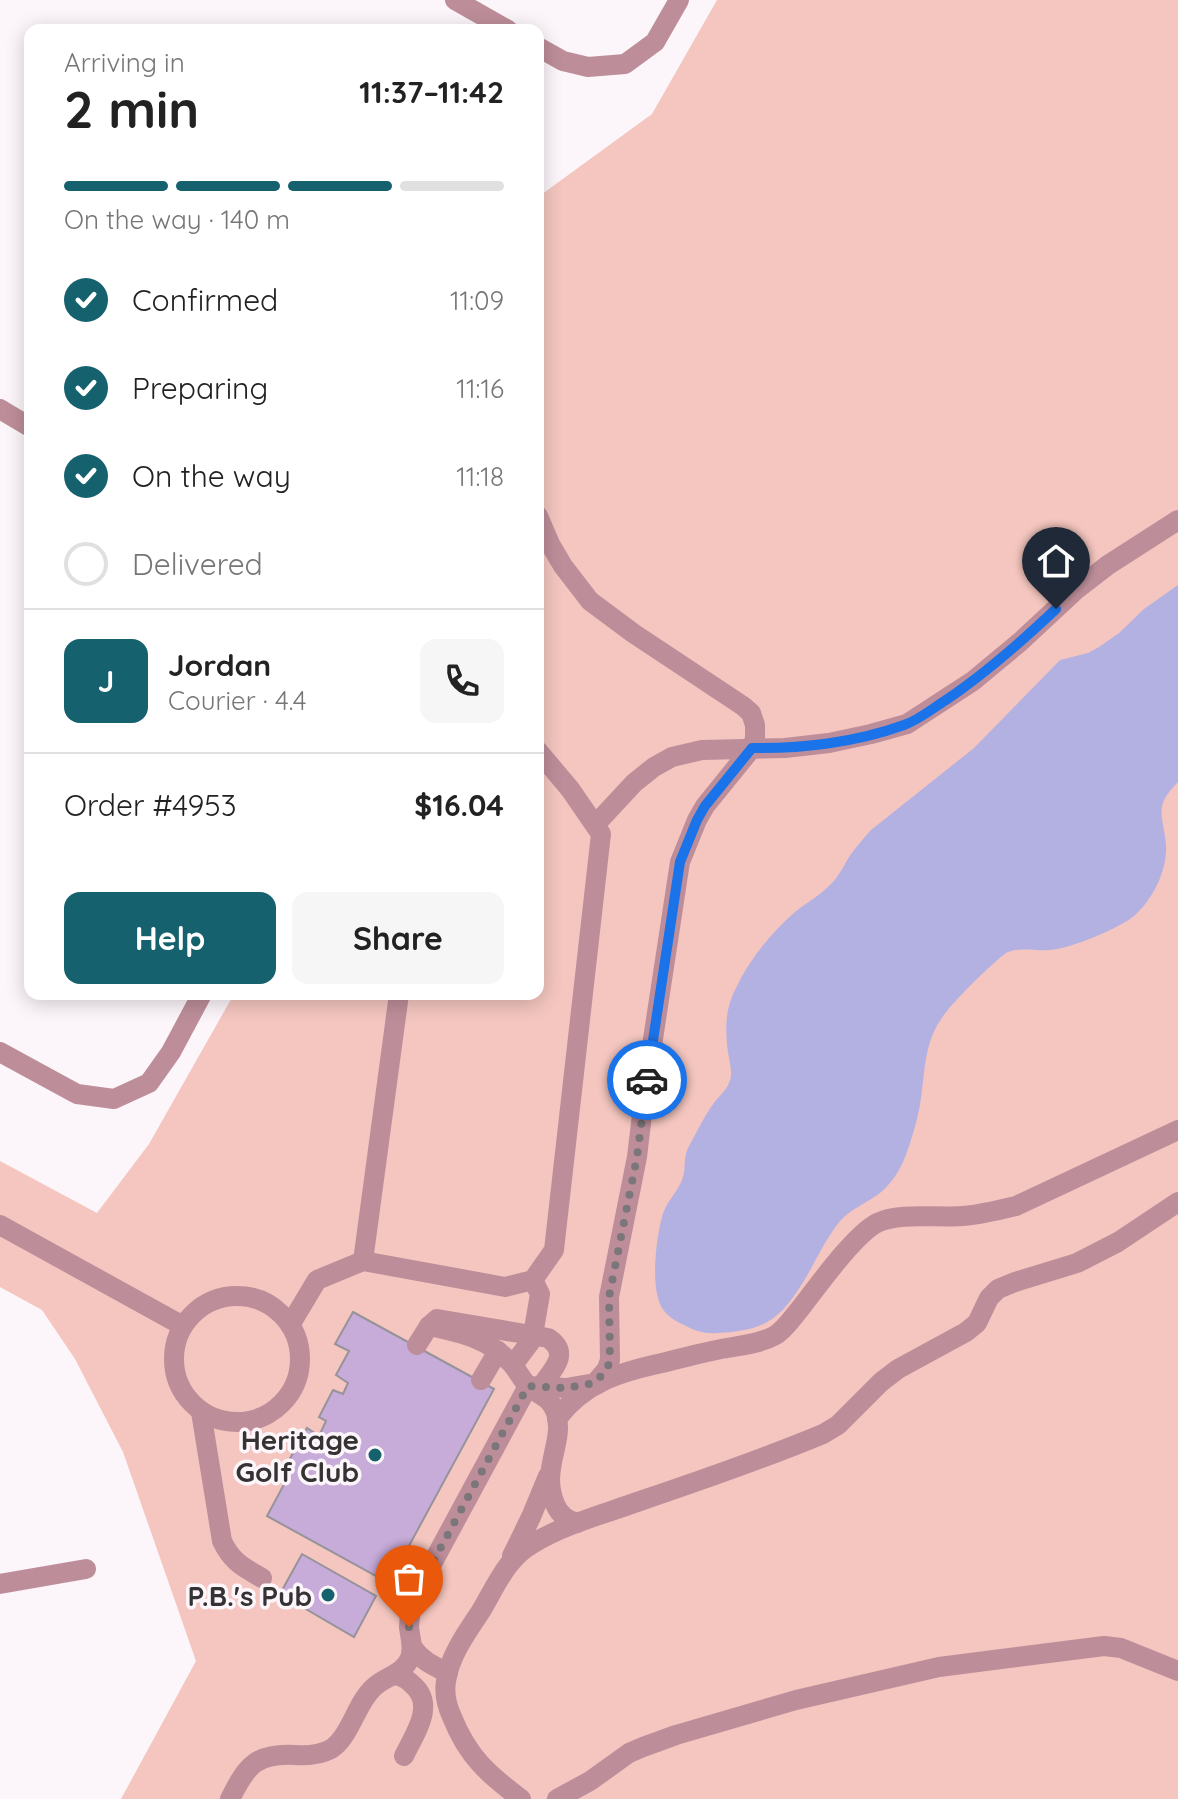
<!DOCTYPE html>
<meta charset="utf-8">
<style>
:root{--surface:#fff;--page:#f6f6f6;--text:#222;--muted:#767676;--line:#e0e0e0;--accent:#16616e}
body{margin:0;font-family:Quicksand,sans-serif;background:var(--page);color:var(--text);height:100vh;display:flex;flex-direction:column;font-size:30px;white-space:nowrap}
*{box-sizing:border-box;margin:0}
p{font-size:26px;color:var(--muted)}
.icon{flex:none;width:44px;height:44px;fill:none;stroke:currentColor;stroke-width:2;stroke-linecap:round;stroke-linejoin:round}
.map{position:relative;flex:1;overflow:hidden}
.sheet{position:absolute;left:24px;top:24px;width:520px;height:976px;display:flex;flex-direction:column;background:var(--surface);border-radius:16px;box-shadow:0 4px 20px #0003}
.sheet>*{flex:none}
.pin{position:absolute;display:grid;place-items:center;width:68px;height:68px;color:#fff;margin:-82px -34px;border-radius:50% 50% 50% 0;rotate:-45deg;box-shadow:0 0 8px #0007}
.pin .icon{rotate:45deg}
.courier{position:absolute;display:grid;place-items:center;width:80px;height:80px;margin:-40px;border:6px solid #1a73e8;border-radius:50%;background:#fff;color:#222;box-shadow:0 2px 10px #0007}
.overview em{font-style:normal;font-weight:700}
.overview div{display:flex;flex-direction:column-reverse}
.overview{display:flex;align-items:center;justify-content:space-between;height:136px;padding:0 40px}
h1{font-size:52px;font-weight:700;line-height:60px}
.bar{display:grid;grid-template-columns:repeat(4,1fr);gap:12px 8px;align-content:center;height:96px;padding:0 40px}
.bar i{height:10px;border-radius:6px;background:var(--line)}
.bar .on{background:var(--accent)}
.bar p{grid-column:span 4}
.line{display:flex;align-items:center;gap:20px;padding:0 40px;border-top:2px solid var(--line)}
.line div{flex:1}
.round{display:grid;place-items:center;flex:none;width:84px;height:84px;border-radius:16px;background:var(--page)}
ol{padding:0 40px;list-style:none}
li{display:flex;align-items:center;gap:24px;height:88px}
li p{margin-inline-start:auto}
li .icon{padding:8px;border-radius:50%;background:var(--accent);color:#fff;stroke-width:4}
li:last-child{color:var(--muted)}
li i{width:44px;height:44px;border:4px solid var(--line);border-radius:50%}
.cta{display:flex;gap:16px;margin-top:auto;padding:16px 40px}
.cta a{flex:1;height:92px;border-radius:16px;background:var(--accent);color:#fff;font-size:32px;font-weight:700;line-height:92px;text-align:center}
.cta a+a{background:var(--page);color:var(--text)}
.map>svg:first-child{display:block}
.green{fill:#f4c6bf}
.water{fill:#b3b1e2}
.building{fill:#c7abd8;stroke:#97939a;stroke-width:2}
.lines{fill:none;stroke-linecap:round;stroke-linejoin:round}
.minor{stroke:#bd8e9a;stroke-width:20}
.done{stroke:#7b7679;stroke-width:8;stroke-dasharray:0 14.4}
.route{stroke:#1a73e8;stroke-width:10}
.poi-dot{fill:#16616e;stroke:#fcf5fa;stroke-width:3}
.labels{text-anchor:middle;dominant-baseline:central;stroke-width:7;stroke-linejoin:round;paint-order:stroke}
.poi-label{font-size:28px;font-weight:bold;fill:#353234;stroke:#fcf5fa;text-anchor:end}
</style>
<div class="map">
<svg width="1178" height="1799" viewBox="0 0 1178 1799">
<rect width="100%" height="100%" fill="#fcf5fa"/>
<path class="green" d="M 717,0 L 1178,0 L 1178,1799 L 121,1799 L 196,1661 L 123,1452 L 75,1359 L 42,1310 L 0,1287 L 0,1161 L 97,1213 L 149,1144 L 234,994 L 538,994 L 538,197 L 652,114 Z"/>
<path class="water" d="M 1178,585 L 1178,782 C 1152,808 1164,815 1166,846 C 1167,871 1153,899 1135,915 C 1121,928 1069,949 1050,950 C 1037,951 1021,947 1008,952 C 998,957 955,1000 947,1011 C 926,1037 926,1059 922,1090 C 920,1111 914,1132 907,1152 C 902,1167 893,1182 880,1193 C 867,1203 852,1208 840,1221 C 817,1249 802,1298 772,1319 C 757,1330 735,1332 718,1333 C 705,1334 695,1331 684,1325 C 675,1321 667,1316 662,1308 C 650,1287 656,1240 662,1217 C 665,1203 677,1193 682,1180 C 687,1167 682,1160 689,1146 C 697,1132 704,1116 714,1103 C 719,1096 728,1089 730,1080 C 733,1072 729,1061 728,1052 C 725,1031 725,1009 735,990 C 749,960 770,934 795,912 C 806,903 819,896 829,886 C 838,878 843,867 849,857 C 856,847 863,839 871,830 L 974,748 L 1060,660 L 1088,653 L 1099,647 L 1119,633 L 1144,609 Z"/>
<g class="building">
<path d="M 353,1312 L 494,1389 L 404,1555 L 398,1553 L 383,1580 L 267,1516 L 288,1477 L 282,1473 L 307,1428 L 319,1436 L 326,1421 L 319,1417 L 333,1390 L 343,1394 L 348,1383 L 336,1375 L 349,1351 L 335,1344 Z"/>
<path d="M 302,1554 L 376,1596 L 354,1637 L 280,1594 Z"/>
</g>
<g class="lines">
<g class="minor">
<path d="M 455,0 L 508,30"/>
<path d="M 538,47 L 563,61 L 588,67 L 625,64 L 655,42 L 679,0"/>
<path d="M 0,409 L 30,427"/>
<path d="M 595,825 L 634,783 L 654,767 L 672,757 L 702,750 L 785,748 L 829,743 L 871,734 L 907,724 L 973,681 L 1020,642 L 1077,589 L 1108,565 L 1178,520"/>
<path d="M 0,1052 L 77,1094 L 114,1099 L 149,1083 L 171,1052 L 202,994"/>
<path d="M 0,1225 L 183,1326"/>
<path d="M 363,1261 L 399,994"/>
<circle cx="237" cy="1359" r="63"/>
<path d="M 290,1325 L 317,1280 L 363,1261 L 505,1287 L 533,1280 L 554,1250 L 601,834 L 570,789 L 538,751"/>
<path d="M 429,1326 C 462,1333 487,1338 511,1363 C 518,1371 523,1382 530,1388 C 541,1396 551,1398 556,1413 C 565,1443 540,1468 555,1504 C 559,1514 566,1520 577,1523"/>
<path d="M 417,1345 L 429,1326 L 437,1319 L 548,1338 C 571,1353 553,1370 541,1386"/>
<path d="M 513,1365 L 531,1341 L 533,1335 L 540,1294 L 533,1280"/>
<path d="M 481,1380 L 498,1351"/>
<path d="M 528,1386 L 566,1388 L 595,1383 L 607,1369 L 610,1360 L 609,1297 L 637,1157 L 644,1098 L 680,862 L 697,820 L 705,806 L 752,748 L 755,738 L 755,725 L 751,713 L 743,706 L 633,633 L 590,601 L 563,566 L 550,544 L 538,516"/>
<path d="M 201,1412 L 222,1541 C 232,1562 243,1567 262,1578"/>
<path d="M 557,1419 C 583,1383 620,1372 662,1363 C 682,1358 701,1353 721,1349 C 738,1346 759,1344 774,1336 C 785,1330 792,1318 800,1309 C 817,1287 854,1235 877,1223 C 899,1212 937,1218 962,1216 C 980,1215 998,1210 1016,1206 L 1178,1130"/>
<path d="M 512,1556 L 531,1517 L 548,1476"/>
<path d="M 0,1584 L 86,1569"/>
<path d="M 413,1648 C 422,1661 434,1666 448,1673"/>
<path d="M 394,1675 C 404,1676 409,1681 416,1688 C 434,1708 414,1735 404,1756"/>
<path d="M 230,1799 C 247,1765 256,1753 295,1755 C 308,1756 320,1755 331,1749 C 350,1737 356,1704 373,1688 C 385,1676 403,1675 410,1658 C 414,1647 410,1638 409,1627 C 409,1612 414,1599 420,1586 L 528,1386"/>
<path d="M 521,1799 C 488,1774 468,1757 452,1717 C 447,1706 444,1693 446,1681 C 450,1655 467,1632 481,1611 C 496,1586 506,1559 532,1544 C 565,1524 604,1514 640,1501 C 702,1480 763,1459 823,1434 L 838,1425 L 881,1382 L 898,1369 L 966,1332 L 977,1323 L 989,1298 L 998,1289 L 1015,1282 L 1077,1263 L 1118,1242 L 1178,1202"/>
<path d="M 557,1799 L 590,1781 L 629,1753 L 643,1747 L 676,1735 L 796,1700 L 939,1667 L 1104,1646 L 1121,1648 L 1178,1671"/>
</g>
</g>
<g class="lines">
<path class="done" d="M 409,1627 L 411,1610 L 420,1586 L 528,1386 L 566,1388 L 595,1383 L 607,1369 L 610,1360 L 609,1297 L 637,1157 L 647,1080"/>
<path class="route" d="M 647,1080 L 680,862 L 697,820 L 705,806 L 752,748 C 802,749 857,742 904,725 C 919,720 933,708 946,700 C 986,673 1021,642 1056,609"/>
</g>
<g class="poi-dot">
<circle cx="375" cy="1455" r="8"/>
<circle cx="328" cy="1595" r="8"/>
</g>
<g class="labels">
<g class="poi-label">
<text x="359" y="1439">Heritage<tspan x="359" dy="32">Golf Club</tspan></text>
<text x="312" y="1595">P.B.'s Pub</text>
</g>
</g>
</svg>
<div class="pin" style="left:409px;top:1627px;background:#ea580c"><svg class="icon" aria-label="bag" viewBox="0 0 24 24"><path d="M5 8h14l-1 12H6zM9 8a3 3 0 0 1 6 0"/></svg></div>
<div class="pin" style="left:1056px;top:609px;background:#1f2937"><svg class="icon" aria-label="home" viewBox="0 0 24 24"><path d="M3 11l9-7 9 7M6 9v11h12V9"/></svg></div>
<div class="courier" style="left:647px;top:1080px"><svg class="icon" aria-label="car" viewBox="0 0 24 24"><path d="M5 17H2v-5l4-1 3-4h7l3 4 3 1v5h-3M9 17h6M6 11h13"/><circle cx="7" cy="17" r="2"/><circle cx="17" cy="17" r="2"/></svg></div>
<section class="sheet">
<div class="overview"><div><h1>2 min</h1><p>Arriving in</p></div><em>11:37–11:42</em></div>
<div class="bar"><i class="on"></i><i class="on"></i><i class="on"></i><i></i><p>On the way · 140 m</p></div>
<ol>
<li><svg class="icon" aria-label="check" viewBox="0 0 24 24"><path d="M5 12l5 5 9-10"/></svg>Confirmed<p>11:09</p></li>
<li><svg class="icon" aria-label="check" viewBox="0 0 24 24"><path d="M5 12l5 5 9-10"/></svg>Preparing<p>11:16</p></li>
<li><svg class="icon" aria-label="check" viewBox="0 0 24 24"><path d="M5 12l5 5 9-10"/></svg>On the way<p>11:18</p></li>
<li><i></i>Delivered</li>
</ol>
<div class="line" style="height:144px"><b class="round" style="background:var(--accent);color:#fff">J</b><div><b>Jordan</b><p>Courier · 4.4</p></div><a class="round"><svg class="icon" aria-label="phone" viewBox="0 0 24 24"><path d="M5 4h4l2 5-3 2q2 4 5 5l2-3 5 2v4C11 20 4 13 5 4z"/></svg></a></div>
<div class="line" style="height:104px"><div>Order #4953</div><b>$16.04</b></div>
<div class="cta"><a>Help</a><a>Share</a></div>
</section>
</div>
